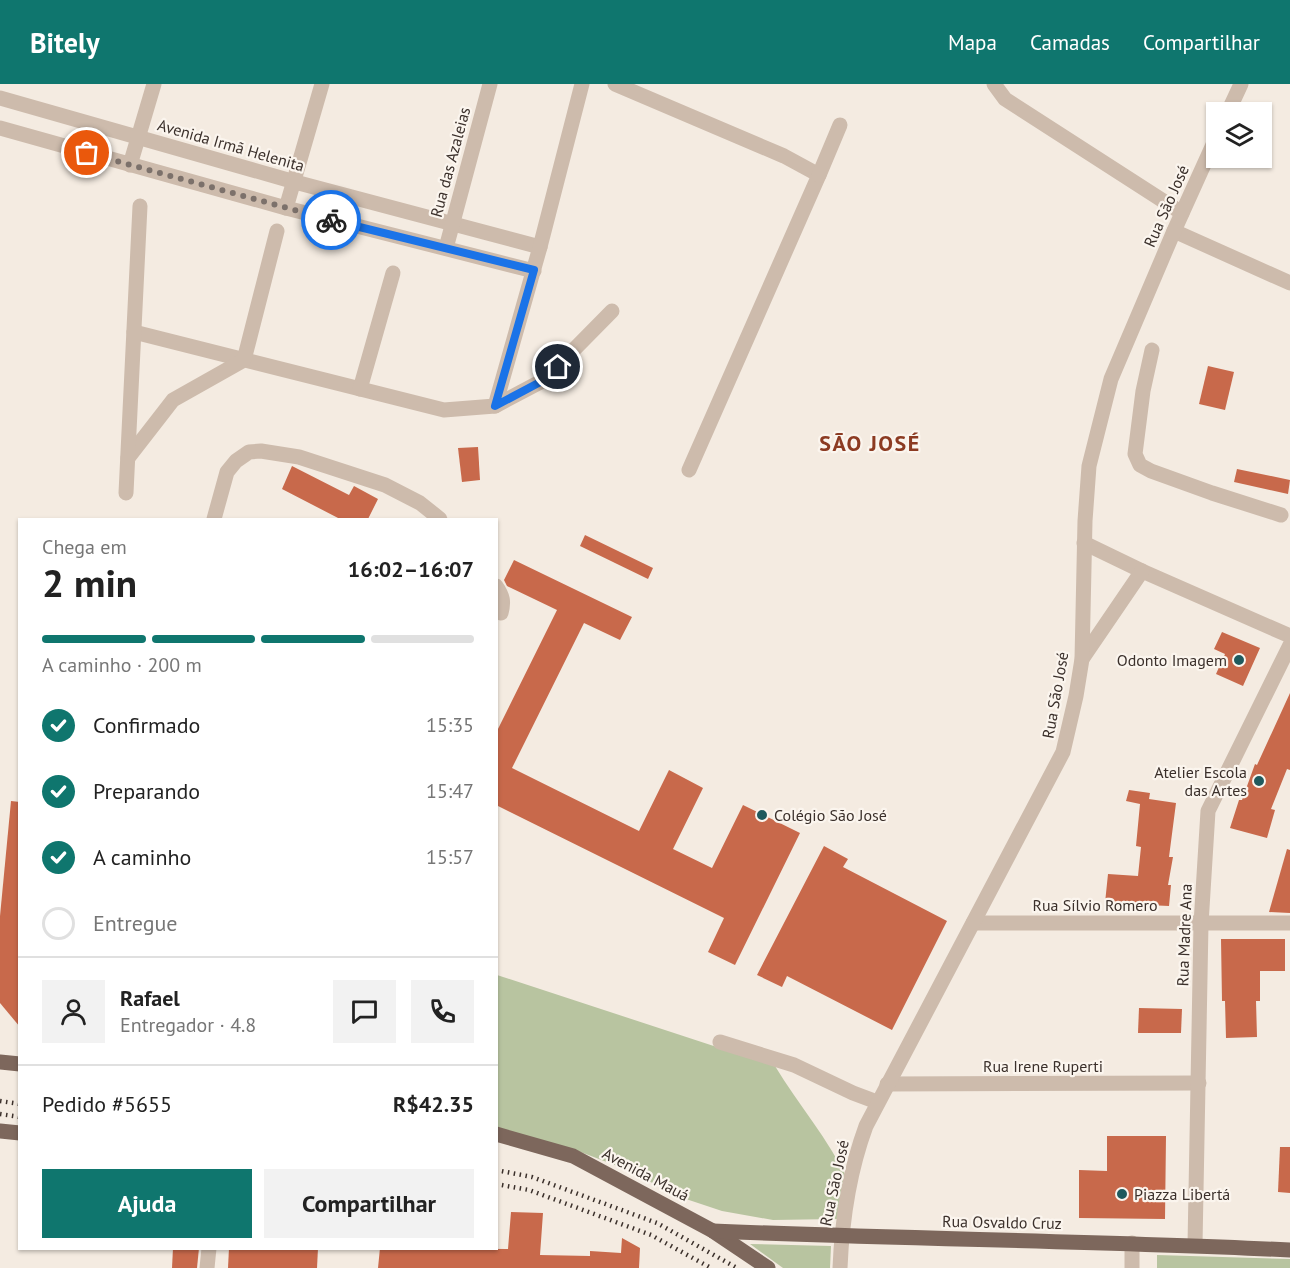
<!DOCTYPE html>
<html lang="pt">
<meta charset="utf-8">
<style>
:root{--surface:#fff;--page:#f2f2f2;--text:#222;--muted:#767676;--line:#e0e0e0;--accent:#0f766e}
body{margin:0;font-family:"PT Sans",sans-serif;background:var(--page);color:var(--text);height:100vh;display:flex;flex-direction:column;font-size:22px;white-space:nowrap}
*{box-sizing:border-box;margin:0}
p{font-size:20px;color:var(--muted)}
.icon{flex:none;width:33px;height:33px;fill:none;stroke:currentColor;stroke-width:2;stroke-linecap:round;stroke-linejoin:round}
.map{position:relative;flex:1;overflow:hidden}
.drawer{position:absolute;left:18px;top:434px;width:480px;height:732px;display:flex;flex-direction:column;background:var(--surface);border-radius:0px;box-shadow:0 2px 4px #0004}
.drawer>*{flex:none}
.fabs{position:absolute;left:1206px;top:18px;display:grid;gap:12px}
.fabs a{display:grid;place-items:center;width:66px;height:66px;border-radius:0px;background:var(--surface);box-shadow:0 2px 4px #0004;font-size:30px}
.pin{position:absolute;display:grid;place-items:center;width:51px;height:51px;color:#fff;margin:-26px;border:3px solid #fff;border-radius:50%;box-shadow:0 2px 6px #0007}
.courier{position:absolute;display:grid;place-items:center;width:60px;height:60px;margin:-30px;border:4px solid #1a73e8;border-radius:50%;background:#fff;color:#222;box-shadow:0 2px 8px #0007}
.overview em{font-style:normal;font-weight:700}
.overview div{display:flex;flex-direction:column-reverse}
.overview{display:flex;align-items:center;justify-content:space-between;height:102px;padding:0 24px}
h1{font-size:39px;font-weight:700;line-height:45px}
.bar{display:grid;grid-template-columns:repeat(4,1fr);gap:9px 6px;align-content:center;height:72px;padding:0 24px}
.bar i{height:8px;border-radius:4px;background:var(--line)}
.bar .on{background:var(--accent)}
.bar p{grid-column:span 4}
.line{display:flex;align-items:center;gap:15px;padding:0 24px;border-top:2px solid var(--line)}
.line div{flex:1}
.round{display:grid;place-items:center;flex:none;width:63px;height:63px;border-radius:0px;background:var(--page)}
ol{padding:0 24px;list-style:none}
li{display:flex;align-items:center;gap:18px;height:66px}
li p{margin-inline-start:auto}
li .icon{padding:6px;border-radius:50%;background:var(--accent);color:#fff;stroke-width:4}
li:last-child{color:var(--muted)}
li i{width:33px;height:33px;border:3px solid var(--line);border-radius:50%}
.cta{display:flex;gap:12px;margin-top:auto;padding:12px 24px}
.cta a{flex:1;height:69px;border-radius:0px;background:var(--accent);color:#fff;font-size:24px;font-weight:700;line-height:69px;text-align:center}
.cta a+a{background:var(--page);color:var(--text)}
header{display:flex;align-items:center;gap:36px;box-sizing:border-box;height:84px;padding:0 30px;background:var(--accent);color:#fff}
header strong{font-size:28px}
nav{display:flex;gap:33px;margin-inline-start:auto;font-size:21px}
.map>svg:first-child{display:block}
.green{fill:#b8c4a0}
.building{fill:#c8694b}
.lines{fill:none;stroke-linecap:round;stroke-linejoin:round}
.minor{stroke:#cdbbac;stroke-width:15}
.major{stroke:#7d675c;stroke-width:15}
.rail{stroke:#3b302b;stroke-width:4.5;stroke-dasharray:1.5 4.5;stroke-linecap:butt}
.done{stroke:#7c716b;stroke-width:6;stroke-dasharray:0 10.8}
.route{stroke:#1a73e8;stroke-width:8}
.poi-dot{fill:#1f5a5e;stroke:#fbf5ee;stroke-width:2}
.labels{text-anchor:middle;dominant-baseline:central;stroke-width:4.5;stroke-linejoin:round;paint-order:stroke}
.street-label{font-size:16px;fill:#3b302b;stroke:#fbf5ee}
.poi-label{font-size:16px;fill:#3b302b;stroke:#fbf5ee;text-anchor:end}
.district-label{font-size:22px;font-weight:bold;letter-spacing:1.5px;fill:#8c3b22;stroke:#fbf5ee}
</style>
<header>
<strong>Bitely</strong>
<nav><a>Mapa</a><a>Camadas</a><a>Compartilhar</a></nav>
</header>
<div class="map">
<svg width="1290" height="1184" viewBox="0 0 1290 1184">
<rect width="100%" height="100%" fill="#f4ebe1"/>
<g class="green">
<path d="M 497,891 L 775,982 C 798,1020 829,1056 848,1096 L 837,1135 L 773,1136 L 722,1127 L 680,1113 L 625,1085 L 578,1067 L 497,1047 Z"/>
<path d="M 750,1160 L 831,1162 L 830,1184 L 783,1184 Z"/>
<path d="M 1157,1171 L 1290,1175 L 1290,1184 L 1157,1184 Z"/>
</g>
<g class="building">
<path d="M 1208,282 L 1234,288 L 1225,326 L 1199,320 Z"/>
<path d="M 478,363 L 480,396 L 462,398 L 458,364 Z"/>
<path d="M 292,382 L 349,411 L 354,402 L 378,415 L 368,435 L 340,435 L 282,405 Z"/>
<path d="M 1237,385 L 1290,396 L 1288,410 L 1234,398 Z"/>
<path d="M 585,451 L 653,484 L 648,495 L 580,462 Z"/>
<path d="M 514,476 L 632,533 L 620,556 L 584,539 L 512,684 L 639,747 L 669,686 L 703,704 L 673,765 L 712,784 L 743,721 L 800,749 L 735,881 L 708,868 L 724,834 L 496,721 L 496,649 L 557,526 L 507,502 L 504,496 Z"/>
<path d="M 1222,548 L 1260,564 L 1243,602 L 1216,590 L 1225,570 L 1214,565 Z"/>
<path d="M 1290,609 L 1290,686 L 1287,685 L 1271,725 L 1275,726 L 1267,754 L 1230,744 L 1239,716 L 1242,716 L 1255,680 L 1257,681 Z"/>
<path d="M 1129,706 L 1150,709 L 1149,715 L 1176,719 L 1169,773 L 1173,773 L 1168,801 L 1171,801 L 1169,822 L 1105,819 L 1108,790 L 1138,792 L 1141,763 L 1136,762 L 1140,720 L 1126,717 Z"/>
<path d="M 11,717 L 20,718 L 20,943 L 0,919 L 0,832 Z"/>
<path d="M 824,762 L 848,775 L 843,783 L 947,837 L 892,946 L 787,892 L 782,903 L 757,891 Z"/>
<path d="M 1287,765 L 1290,766 L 1290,829 L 1269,828 Z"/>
<path d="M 1221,855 L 1285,855 L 1285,887 L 1260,887 L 1260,917 L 1256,917 L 1257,953 L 1226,954 L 1225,917 L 1222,917 Z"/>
<path d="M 1139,924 L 1182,925 L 1181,949 L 1138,949 Z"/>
<path d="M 1107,1052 L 1166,1052 L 1165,1135 L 1079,1134 L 1079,1086 L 1107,1087 Z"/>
<path d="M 1280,1063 L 1290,1063 L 1290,1109 L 1278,1108 Z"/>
<path d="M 511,1128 L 543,1129 L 540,1171 L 590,1172 L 590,1167 L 621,1169 L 622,1154 L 640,1164 L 639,1184 L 378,1184 L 380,1164 L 508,1165 Z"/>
<path d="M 173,1164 L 199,1164 L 197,1184 L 172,1184 Z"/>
<path d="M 229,1164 L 318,1164 L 317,1184 L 228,1184 Z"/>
</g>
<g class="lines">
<g class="minor">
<path d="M 615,0 L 784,72 L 819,91 L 689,386"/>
<path d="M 994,0 L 1005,15 L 1182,129"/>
<path d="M 0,14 L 295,98 L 540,163"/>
<path d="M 1228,28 L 1241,0"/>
<path d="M 0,44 L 286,124 L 534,187"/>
<path d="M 130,81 L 154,0"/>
<path d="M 819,91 L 840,41"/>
<path d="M 286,124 L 322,0"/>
<path d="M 1174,147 L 1290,199"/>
<path d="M 446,164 L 490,0"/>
<path d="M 134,248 L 444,326 L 495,322 L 544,296 L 612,227"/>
<path d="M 1152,266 L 1143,307 L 1135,370 L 1140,381 L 1151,387 L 1212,409 L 1281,431"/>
<path d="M 360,305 L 393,189"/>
<path d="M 495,322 L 540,163 L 582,0"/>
<path d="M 128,374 L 173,316 L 244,276 L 277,147"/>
<path d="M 126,409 L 140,122"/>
<path d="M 214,435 L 227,388 L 236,377 L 249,368 L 261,367 L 299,373 L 385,401 L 420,419 L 440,435"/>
<path d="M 1084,459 L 1142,487 L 1290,552"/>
<path d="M 496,502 C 503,512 504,518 501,529"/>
<path d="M 1082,575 L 1142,487"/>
<path d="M 973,839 L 1290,839"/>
<path d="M 720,958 L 794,981 L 853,1009 L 877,1018"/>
<path d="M 887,1000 L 1199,999"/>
<path d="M 1195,1161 L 1201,840 L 1208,727 L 1290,561"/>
<path d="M 207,1184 L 209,1164"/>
<path d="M 840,1184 C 842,1135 849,1088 866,1042 L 1063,668 L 1076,612 L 1082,575 L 1085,437 L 1089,382 L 1111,295 L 1174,147 L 1216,54"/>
<path d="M 1132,1184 L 1132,1159"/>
</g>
<g class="major">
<path d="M 0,978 L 20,980"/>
<path d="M 0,1047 L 20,1049"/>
<path d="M 496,1050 L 573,1072 L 713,1147 L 768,1184"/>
<path d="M 713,1147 C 906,1155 1098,1157 1290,1166"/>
</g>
<g class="rail">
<path d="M 0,1017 L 20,1020"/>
<path d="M 0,1030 L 20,1033"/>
<path d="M 496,1086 L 532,1093 L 657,1139 L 737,1184"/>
<path d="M 496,1100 L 529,1106 L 651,1151 L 711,1184"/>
</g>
</g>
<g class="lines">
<path class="done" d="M 87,69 L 331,136"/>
<path class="route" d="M 331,136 L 534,186 L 495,322 L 544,296 L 558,283"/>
</g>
<g class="poi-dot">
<circle cx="1239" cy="576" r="6"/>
<circle cx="1259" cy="697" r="6"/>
<circle cx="762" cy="731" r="6"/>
<circle cx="1122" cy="1110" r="6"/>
</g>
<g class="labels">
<g class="street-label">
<text transform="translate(231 61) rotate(16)">Avenida Irmã Helenita</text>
<text transform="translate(450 78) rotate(-75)">Rua das Azaleias</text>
<text transform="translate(1166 122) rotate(-66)">Rua São José</text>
<text transform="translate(1055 611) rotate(-80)">Rua São José</text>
<text x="1095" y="821">Rua Sílvio Romero</text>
<text transform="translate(1184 851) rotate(-88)">Rua Madre Ana</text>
<text x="1043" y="982">Rua Irene Ruperti</text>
<text transform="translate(646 1090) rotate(28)">Avenida Mauá</text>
<text transform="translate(834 1099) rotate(-78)">Rua São José</text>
<text transform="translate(1002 1138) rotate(1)">Rua Osvaldo Cruz</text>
</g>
<g class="poi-label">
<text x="1227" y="576">Odonto Imagem</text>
<text x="1247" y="688">Atelier Escola<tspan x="1247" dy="18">das Artes</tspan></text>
<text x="774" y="731" text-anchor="start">Colégio São José</text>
<text x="1134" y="1110" text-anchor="start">Piazza Libertá</text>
</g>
<g class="district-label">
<text x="870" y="359">SÃO JOSÉ</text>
</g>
</g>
</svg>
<div class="fabs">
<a><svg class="icon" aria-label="layers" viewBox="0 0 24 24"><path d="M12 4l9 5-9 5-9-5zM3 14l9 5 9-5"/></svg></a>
</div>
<div class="pin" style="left:87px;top:69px;background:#ea580c"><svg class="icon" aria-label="bag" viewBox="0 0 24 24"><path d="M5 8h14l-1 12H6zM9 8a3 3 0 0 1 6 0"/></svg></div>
<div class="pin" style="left:558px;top:283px;background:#1f2937"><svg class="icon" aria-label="home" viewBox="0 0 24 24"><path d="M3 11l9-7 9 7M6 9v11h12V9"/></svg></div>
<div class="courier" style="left:331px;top:136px"><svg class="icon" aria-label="bike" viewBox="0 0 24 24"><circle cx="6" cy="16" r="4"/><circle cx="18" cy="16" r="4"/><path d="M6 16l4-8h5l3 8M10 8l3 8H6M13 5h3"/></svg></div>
<section class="drawer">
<div class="overview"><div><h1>2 min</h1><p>Chega em</p></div><em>16:02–16:07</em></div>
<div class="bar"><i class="on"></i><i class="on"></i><i class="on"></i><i></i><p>A caminho · 200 m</p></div>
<ol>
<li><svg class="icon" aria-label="check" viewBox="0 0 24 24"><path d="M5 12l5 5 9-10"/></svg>Confirmado<p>15:35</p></li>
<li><svg class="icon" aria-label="check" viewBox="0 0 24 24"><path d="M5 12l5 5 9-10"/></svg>Preparando<p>15:47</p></li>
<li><svg class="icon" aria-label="check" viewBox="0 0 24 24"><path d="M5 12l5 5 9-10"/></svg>A caminho<p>15:57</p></li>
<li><i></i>Entregue</li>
</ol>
<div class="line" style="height:108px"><a class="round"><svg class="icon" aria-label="person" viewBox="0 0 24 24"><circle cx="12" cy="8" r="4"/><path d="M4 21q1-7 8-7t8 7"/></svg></a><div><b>Rafael</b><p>Entregador · 4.8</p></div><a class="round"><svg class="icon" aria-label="chat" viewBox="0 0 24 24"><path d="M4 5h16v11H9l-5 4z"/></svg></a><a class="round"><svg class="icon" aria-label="phone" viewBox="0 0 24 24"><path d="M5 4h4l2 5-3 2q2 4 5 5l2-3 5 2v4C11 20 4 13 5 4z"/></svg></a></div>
<div class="line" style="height:78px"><div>Pedido #5655</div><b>R$42.35</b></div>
<div class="cta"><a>Ajuda</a><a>Compartilhar</a></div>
</section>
</div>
